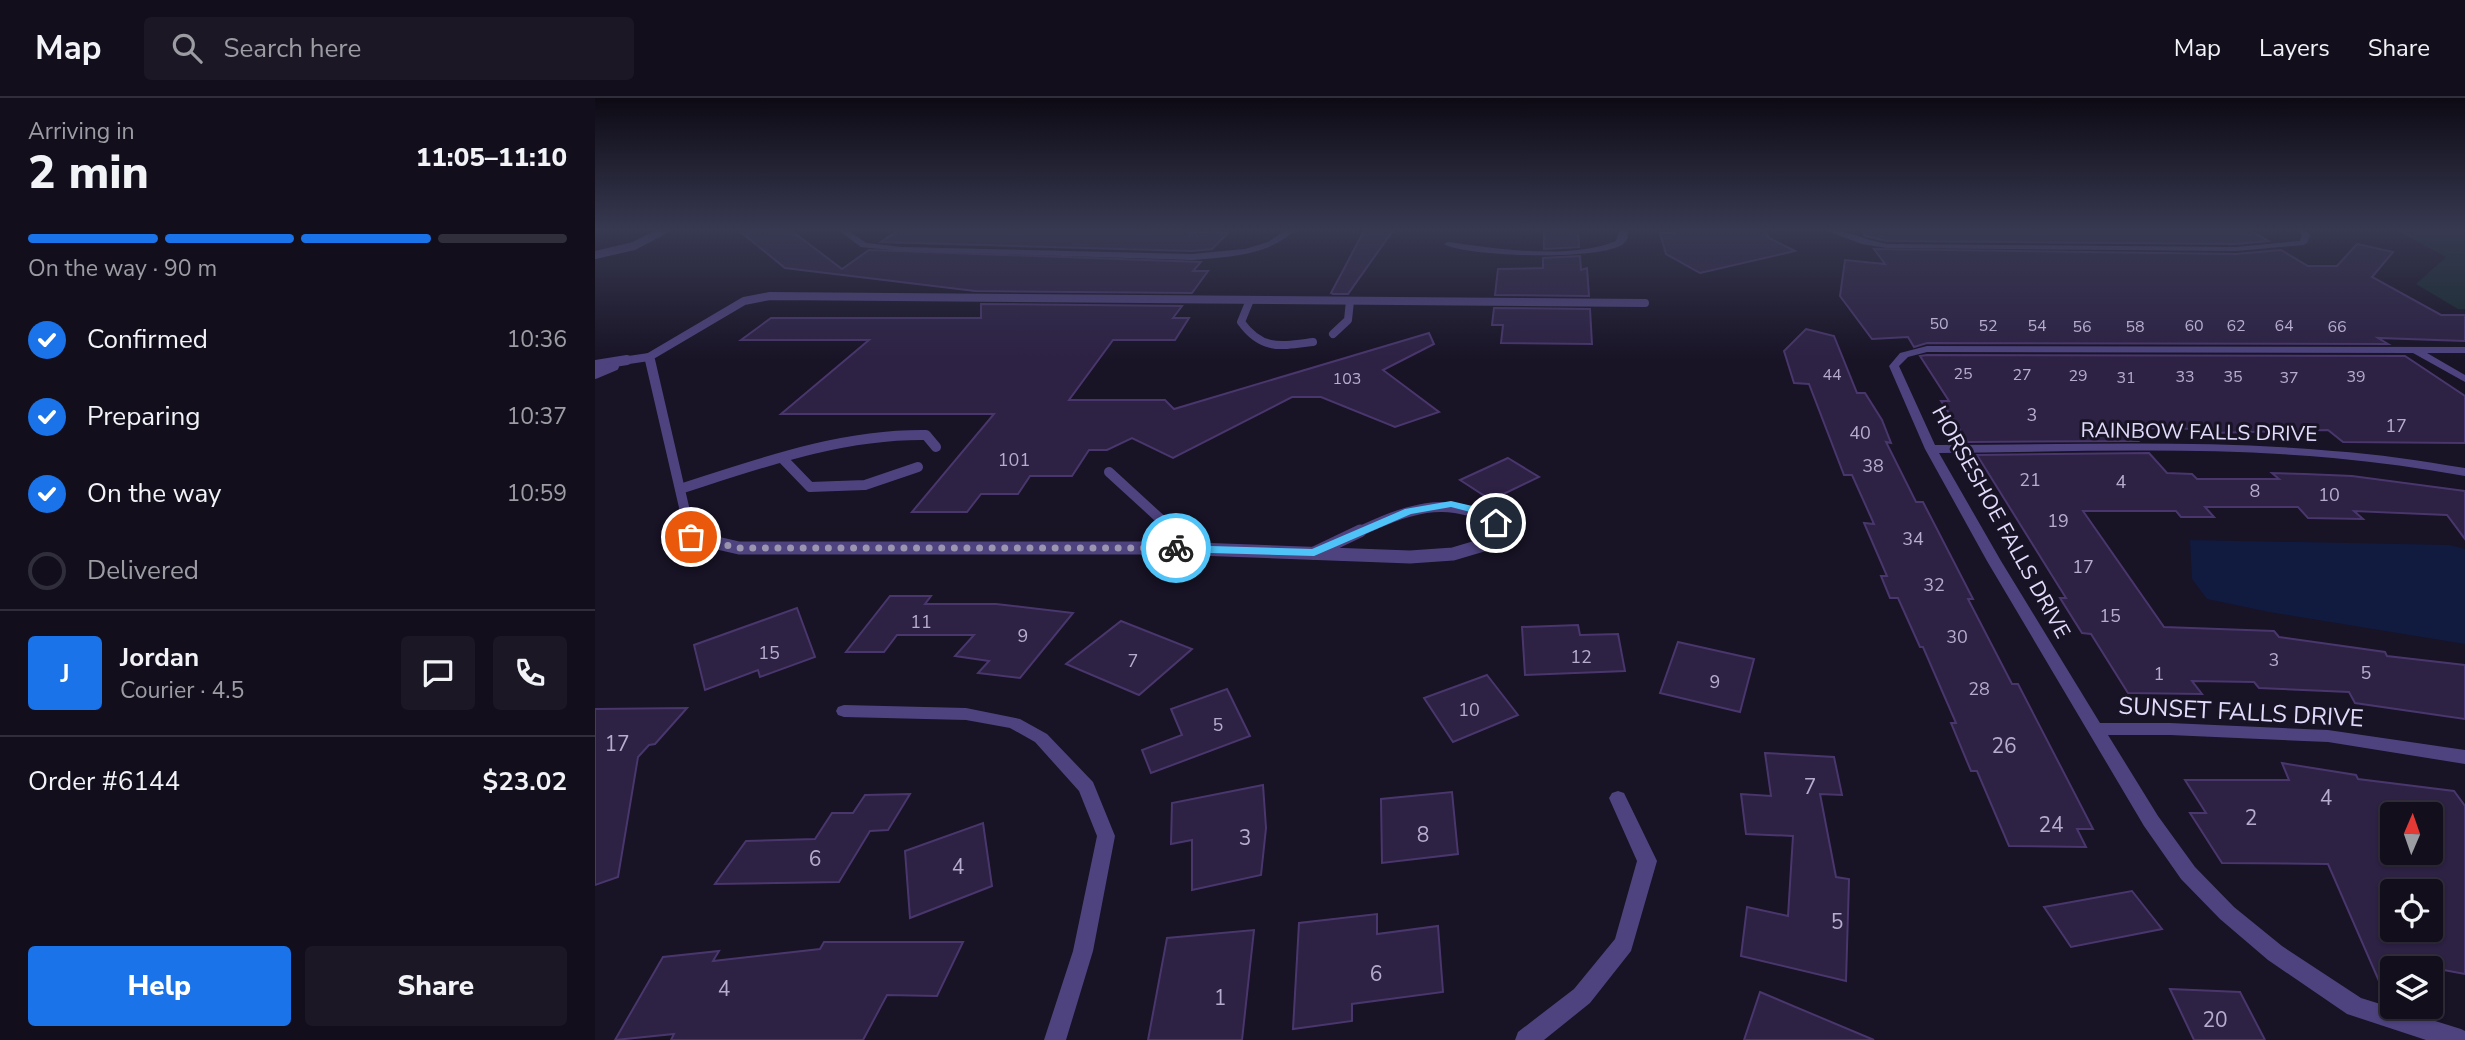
<!DOCTYPE html>
<meta charset="utf-8">
<style>
:root{--surface:#120e1c;--page:#1b1725;--text:#f1f3f6;--muted:#9c9ca3;--line:#312e3b;--accent:#1a73e8}
body{margin:0;font-family:"Nunito Sans",sans-serif;background:var(--page);color:var(--text);height:100vh;display:flex;flex-direction:column;font-size:26px;white-space:nowrap}
*{box-sizing:border-box;margin:0}
p{font-size:23px;color:var(--muted)}
.icon{flex:none;width:38px;height:38px;fill:none;stroke:currentColor;stroke-width:2;stroke-linecap:round;stroke-linejoin:round}
.map{position:relative;flex:1;overflow:hidden}
.drawer{display:flex;flex-direction:column;background:var(--surface);width:595px}
.drawer>*{flex:none}
.needle{width:46px;rotate:2deg}
.controls{position:absolute;left:1785px;top:704px;display:grid;gap:14px}
.controls a{display:grid;place-items:center;width:63px;height:63px;border-radius:7px;background:var(--surface);box-shadow:0 2px 5px #0004,0 0 0 2px var(--line);font-size:35px}
.pin{position:absolute;display:grid;place-items:center;width:60px;height:60px;color:#fff;margin:-30px;border:4px solid #fff;border-radius:50%;box-shadow:0 2px 7px #0007}
.courier{position:absolute;display:grid;place-items:center;width:70px;height:70px;margin:-35px;border:5px solid #4fc3f7;border-radius:50%;background:#fff;color:#222;box-shadow:0 2px 9px #0007}
.headline em{font-style:normal;font-weight:800}
.headline div{display:flex;flex-direction:column-reverse}
.headline{display:flex;align-items:center;justify-content:space-between;height:119px;padding:0 28px}
h1{font-size:46px;font-weight:800;line-height:52px}
.bar{display:grid;grid-template-columns:repeat(4,1fr);gap:10px 7px;align-content:center;height:84px;padding:0 28px}
.bar i{height:9px;border-radius:5px;background:var(--line)}
.bar .on{background:var(--accent)}
.bar p{grid-column:span 4}
.line{display:flex;align-items:center;gap:18px;padding:0 28px;border-top:2px solid var(--line)}
.line div{flex:1}
.round{display:grid;place-items:center;flex:none;width:74px;height:74px;border-radius:7px;background:var(--page)}
ol{padding:0 28px;list-style:none}
li{display:flex;align-items:center;gap:21px;height:77px}
li p{margin-inline-start:auto}
li .icon{padding:7px;border-radius:50%;background:var(--accent);color:#fff;stroke-width:4}
li:last-child{color:var(--muted)}
li i{width:38px;height:38px;border:4px solid var(--line);border-radius:50%}
.button{display:flex;gap:14px;margin-top:auto;padding:14px 28px}
.button a{flex:1;height:80px;border-radius:7px;background:var(--accent);color:#fff;font-size:28px;font-weight:800;line-height:80px;text-align:center}
.button a+a{background:var(--page);color:var(--text)}
header{display:flex;align-items:center;gap:42px;box-sizing:border-box;height:98px;padding:0 35px;background:var(--surface);border-bottom:2px solid var(--line)}
header strong{font-size:33px}
nav{display:flex;gap:38px;margin-inline-start:auto;font-size:24px}
.search{width:490px;height:63px;background:var(--page);display:flex;align-items:center;gap:18px;box-sizing:border-box;padding:0 24px;border-radius:7px;color:var(--muted);font-size:26px}
main{display:flex;flex:1;min-height:0}
.map>svg:first-child{display:block}
.green{fill:#162c2f}
.water{fill:#111b40}
.building{fill:#2d2144;stroke:#49366d;stroke-width:2;fill-rule:evenodd}
.lines{fill:none;stroke-linecap:round;stroke-linejoin:round}
.service-far2{stroke:#4e437f;stroke-width:8}
.service-far1{stroke:#4e437f;stroke-width:10}
.service{stroke:#4e437f;stroke-width:13}
.minor{fill:#4e437f;fill-rule:evenodd}
.route{fill:#4fc3f7}
.done{stroke:#9c95b0;stroke-width:7;stroke-dasharray:0 12.6}
.labels{text-anchor:middle;dominant-baseline:central;stroke-width:6;stroke-linejoin:round;paint-order:stroke}
.far-number-label{font-size:16px;fill:#b6accd}
.number-label{font-size:18px;fill:#b6accd}
.street-label{font-size:21px;fill:#e3dbfb;stroke:#181325}
.near-number-label{font-size:21px;fill:#b6accd}
.near-street-label{font-size:24px;fill:#e3dbfb;stroke:#181325}
</style>
<header>
<strong>Map</strong>
<div class="search"><svg class="icon" aria-label="search" viewBox="0 0 24 24"><circle cx="10" cy="10" r="6"/><path d="M15 15l6 6"/></svg>Search here</div>
<nav><a>Map</a><a>Layers</a><a>Share</a></nav>
</header>
<main>
<section class="drawer">
<div class="headline"><div><h1>2 min</h1><p>Arriving in</p></div><em>11:05–11:10</em></div>
<div class="bar"><i class="on"></i><i class="on"></i><i class="on"></i><i></i><p>On the way · 90 m</p></div>
<ol>
<li><svg class="icon" aria-label="check" viewBox="0 0 24 24"><path d="M5 12l5 5 9-10"/></svg>Confirmed<p>10:36</p></li>
<li><svg class="icon" aria-label="check" viewBox="0 0 24 24"><path d="M5 12l5 5 9-10"/></svg>Preparing<p>10:37</p></li>
<li><svg class="icon" aria-label="check" viewBox="0 0 24 24"><path d="M5 12l5 5 9-10"/></svg>On the way<p>10:59</p></li>
<li><i></i>Delivered</li>
</ol>
<div class="line" style="height:126px"><b class="round" style="background:var(--accent);color:#fff">J</b><div><b>Jordan</b><p>Courier · 4.5</p></div><a class="round"><svg class="icon" aria-label="chat" viewBox="0 0 24 24"><path d="M4 5h16v11H9l-5 4z"/></svg></a><a class="round"><svg class="icon" aria-label="phone" viewBox="0 0 24 24"><path d="M5 4h4l2 5-3 2q2 4 5 5l2-3 5 2v4C11 20 4 13 5 4z"/></svg></a></div>
<div class="line" style="height:91px"><div>Order #6144</div><b>$23.02</b></div>
<div class="button"><a>Help</a><a>Share</a></div>
</section>
<div class="map">
<svg width="1870" height="942" viewBox="0 0 1870 942">
<rect width="100%" height="100%" fill="#181325"/>
<path class="green" d="M 1799,131 L 1870,131 L 1870,211 L 1863,211 L 1821,186 L 1851,159 Z"/>
<path class="water" d="M 1595,442 L 1854,447 L 1870,451 L 1870,546 L 1674,514 L 1612,501 L 1597,481 Z"/>
<g class="building">
<path d="M 142,131 L 194,131 L 247,171 L 274,152 L 606,164 L 598,173 L 613,173 L 597,195 L 380,193 L 190,170 Z"/>
<path d="M 305,131 L 540,131 L 633,135 L 617,151 L 597,153 L 286,144 Z"/>
<path d="M 770,131 L 799,131 L 753,196 L 738,196 L 736,195 Z"/>
<path d="M 949,131 L 983,131 L 984,149 L 949,151 Z"/>
<path d="M 1079,131 L 1170,131 L 1174,140 L 1200,153 L 1105,175 L 1071,156 L 1065,135 L 1080,135 Z"/>
<path d="M 1266,131 L 1654,131 L 1673,143 L 1641,146 L 1292,143 L 1270,138 Z"/>
<path d="M 1762,146 L 1798,154 L 1777,179 L 1846,217 L 1870,217 L 1870,243 L 1783,240 L 1793,246 L 1332,245 L 1319,249 L 1313,239 L 1277,241 L 1245,198 L 1250,162 L 1290,166 L 1279,151 L 1641,156 L 1686,152 L 1713,168 L 1742,168 Z"/>
<path d="M 985,158 L 986,172 L 992,170 L 994,198 L 900,197 L 903,171 L 948,170 L 948,160 Z"/>
<path d="M 386,206 L 587,208 L 578,220 L 594,220 L 580,242 L 518,242 L 474,302 L 570,302 L 579,311 L 834,235 L 839,246 L 788,272 L 844,314 L 800,329 L 726,299 L 697,299 L 578,360 L 537,340 L 512,352 L 494,352 L 477,378 L 435,378 L 423,396 L 386,396 L 372,414 L 317,414 L 399,316 L 186,316 L 274,242 L 146,242 L 176,220 L 386,220 Z"/>
<path d="M 899,210 L 995,211 L 997,246 L 906,245 L 908,227 L 897,227 Z"/>
<path d="M 1211,231 L 1239,238 L 1262,295 L 1270,295 L 1287,322 L 1296,345 L 1291,344 L 1321,404 L 1328,404 L 1378,501 L 1373,501 L 1417,586 L 1423,586 L 1498,731 L 1482,731 L 1491,749 L 1414,748 L 1382,673 L 1376,673 L 1356,625 L 1361,625 L 1328,549 L 1325,549 L 1303,500 L 1295,500 L 1286,478 L 1292,478 L 1269,425 L 1279,426 L 1257,377 L 1249,377 L 1214,286 L 1199,285 L 1189,253 Z"/>
<path d="M 1332,257 L 1810,258 L 1870,298 L 1870,345 L 1748,344 L 1733,332 L 1617,335 L 1613,331 L 1531,330 L 1543,343 L 1373,344 L 1346,303 L 1354,303 L 1325,258 Z"/>
<path d="M 1554,355 L 1572,375 L 1597,376 L 1602,381 L 1684,381 L 1677,375 L 1710,376 L 1757,378 L 1870,393 L 1870,441 L 1852,417 L 1759,413 L 1768,421 L 1713,420 L 1703,409 L 1610,409 L 1619,419 L 1586,419 L 1581,413 L 1488,413 L 1569,529 L 1679,533 L 1684,539 L 1790,554 L 1792,558 L 1870,567 L 1870,621 L 1760,605 L 1754,594 L 1664,590 L 1659,584 L 1597,583 L 1607,596 L 1533,595 L 1496,536 L 1487,535 L 1465,500 L 1471,500 L 1382,357 Z"/>
<path d="M 913,360 L 944,379 L 896,402 L 865,382 Z"/>
<path d="M 295,498 L 336,498 L 330,506 L 401,506 L 478,515 L 425,580 L 383,575 L 394,563 L 360,558 L 379,537 L 302,537 L 289,554 L 251,554 Z"/>
<path d="M 202,510 L 220,559 L 165,579 L 163,572 L 110,592 L 99,547 Z"/>
<path d="M 526,523 L 597,551 L 544,597 L 471,566 Z"/>
<path d="M 983,527 L 985,537 L 1023,536 L 1030,573 L 930,577 L 927,529 Z"/>
<path d="M 1083,544 L 1159,561 L 1145,614 L 1065,595 Z"/>
<path d="M 892,577 L 923,617 L 858,644 L 829,600 Z"/>
<path d="M 632,591 L 655,638 L 556,675 L 547,652 L 587,637 L 576,611 Z"/>
<path d="M 92,610 L 60,646 L 54,647 L 43,659 L 23,779 L 0,787 L 0,611 Z"/>
<path d="M 1170,655 L 1239,659 L 1247,697 L 1225,696 L 1241,779 L 1254,781 L 1251,883 L 1146,858 L 1152,809 L 1193,818 L 1198,738 L 1151,736 L 1146,696 L 1176,698 Z"/>
<path d="M 1687,665 L 1761,677 L 1763,681 L 1859,693 L 1870,708 L 1870,876 L 1838,870 L 1797,870 L 1797,907 L 1794,906 L 1733,766 L 1627,765 L 1595,715 L 1611,715 L 1590,682 L 1694,682 ZM 1797,716 L 1836,716 L 1836,754 L 1797,754 ZM 1797,793 L 1836,793 L 1836,831 L 1797,831 Z"/>
<path d="M 668,687 L 671,730 L 666,777 L 597,792 L 597,742 L 576,746 L 577,705 Z"/>
<path d="M 857,694 L 863,756 L 787,765 L 786,701 Z"/>
<path d="M 315,696 L 293,732 L 275,733 L 244,784 L 120,786 L 151,743 L 220,741 L 237,715 L 258,715 L 270,697 Z"/>
<path d="M 388,725 L 397,788 L 315,820 L 310,753 Z"/>
<path d="M 1537,793 L 1567,831 L 1476,849 L 1449,809 Z"/>
<path d="M 782,816 L 782,836 L 843,828 L 848,894 L 757,906 L 757,923 L 698,931 L 704,825 Z"/>
<path d="M 659,832 L 647,942 L 553,942 L 572,840 Z"/>
<path d="M 229,844 L 368,844 L 342,898 L 292,897 L 268,942 L 76,942 L 79,936 L 20,942 L 68,859 L 124,853 L 118,863 L 225,851 Z"/>
<path d="M 1575,891 L 1645,894 L 1670,942 L 1599,942 Z"/>
<path d="M 1165,894 L 1279,942 L 1149,942 Z"/>
</g>
<g class="lines">
<g class="service-far2">
<path d="M 0,157 L 39,148 L 71,131"/>
<path d="M 655,202 L 646,224 C 667,253 686,248 718,244"/>
<path d="M 738,236 L 753,222 L 755,203"/>
<path d="M 54,259 L 55,264"/>
<path d="M 20,264 L 54,259 L 149,203 L 175,198 L 1050,205"/>
</g>
<g class="service-far1">
<path d="M 55,262 L 95,435"/>
<path d="M 0,267 L 32,262"/>
<path d="M 0,276 L 19,268"/>
<path d="M 188,361 L 215,389 L 270,387 L 323,369"/>
<path d="M 514,374 L 573,428 L 574,435"/>
<path d="M 85,391 C 166,365 245,336 331,337 L 341,349"/>
<path d="M 761,435 C 811,412 851,395 901,425 L 898,435"/>
</g>
<g class="service">
<path d="M 95,433 L 96,439 L 144,450 L 575,450 L 815,459 L 858,456 L 895,445 L 899,433"/>
<path d="M 573,433 L 575,450"/>
<path d="M 719,455 L 765,433"/>
</g>
<g class="minor">
<path d="M 242,131 L 251,131 L 271,145 L 307,149 L 597,156 L 650,151 L 673,144 L 692,131 L 701,131 C 674,158 633,159 597,162 L 307,153 L 266,149 Z"/>
<path d="M 1025,131 L 1033,131 C 1033,137 1033,142 1028,146 C 1006,163 872,159 849,146 L 853,144 C 902,151 975,162 1021,143 Z"/>
<path d="M 1227,131 C 1249,131 1270,142 1292,146 L 1641,149 L 1705,143 L 1707,137 L 1702,131 L 1710,131 L 1715,137 L 1712,145 L 1708,147 L 1641,153 L 1292,150 L 1267,146 Z"/>
<path d="M 1332,248 L 1870,249 L 1870,255 L 1832,255 L 1870,277 L 1870,284 L 1818,255 L 1332,254 L 1313,259 L 1304,268 L 1340,347 C 1473,347 1606,341 1738,353 C 1783,356 1826,363 1870,370 L 1870,378 C 1826,370 1782,364 1738,360 C 1607,348 1475,354 1344,355 L 1406,463 L 1505,625 L 1575,625 L 1733,632 L 1870,652 L 1870,666 L 1733,644 L 1575,637 L 1513,637 L 1563,718 L 1600,769 L 1639,809 L 1687,848 L 1766,900 L 1866,931 L 1870,933 L 1870,942 L 1831,942 L 1752,916 L 1673,862 L 1625,821 L 1586,781 L 1549,728 L 1392,463 L 1330,351 L 1294,268 L 1305,255 Z"/>
<path d="M 249,607 L 371,610 L 425,621 L 452,636 L 498,684 L 520,738 L 498,853 L 471,942 L 449,942 L 478,853 L 502,738 L 484,693 L 440,644 L 415,630 L 371,622 L 249,619 L 243,617 L 241,613 L 243,609 Z"/>
<path d="M 1023,693 L 1029,695 L 1062,763 L 1036,853 L 995,905 L 949,942 L 920,942 L 923,934 L 979,891 L 1020,841 L 1042,763 L 1014,700 L 1017,695 Z"/>
</g>
</g>
<linearGradient id="sky" x2="0" y2="1"><stop stop-color="#0d0a14"/><stop offset="0.5" stop-color="#373951"/><stop offset="1" stop-color="#373951" stop-opacity="0"/></linearGradient>
<rect width="1870" height="263" fill="url(#sky)"/>
<path class="route" d="M 856,403 L 890,411 L 906,425 L 897,427 L 883,416 L 856,409 L 816,416 L 719,458 L 581,454 L 576,450 L 581,447 L 717,451 L 810,411 Z"/>
<g class="lines">
<path class="done" d="M 96,439 L 144,450 L 581,450"/>
</g>
<g class="labels">
<g class="far-number-label">
<text x="1344" y="226">50</text>
<text x="1393" y="228">52</text>
<text x="1442" y="228">54</text>
<text x="1599" y="228">60</text>
<text x="1641" y="228">62</text>
<text x="1689" y="228">64</text>
<text x="1487" y="229">56</text>
<text x="1540" y="229">58</text>
<text x="1742" y="229">66</text>
<text x="1368" y="276">25</text>
<text x="1237" y="277">44</text>
<text x="1427" y="277">27</text>
<text x="1483" y="278">29</text>
<text x="1590" y="279">33</text>
<text x="1638" y="279">35</text>
<text x="1761" y="279">39</text>
<text x="1531" y="280">31</text>
<text x="1694" y="280">37</text>
<text x="752" y="281">103</text>
</g>
<g class="number-label">
<text x="1437" y="317">3</text>
<text x="1801" y="328">17</text>
<text x="1265" y="335">40</text>
<text x="419" y="362">101</text>
<text x="1278" y="368">38</text>
<text x="1435" y="382">21</text>
<text x="1526" y="384">4</text>
<text x="1660" y="393">8</text>
<text x="1734" y="397">10</text>
<text x="1463" y="423">19</text>
<text x="1318" y="441">34</text>
<text x="1488" y="469">17</text>
<text x="1339" y="487">32</text>
<text x="1515" y="518">15</text>
<text x="326" y="524">11</text>
<text x="428" y="538">9</text>
<text x="1362" y="539">30</text>
<text x="174" y="555">15</text>
<text x="986" y="559">12</text>
<text x="1679" y="562">3</text>
<text x="538" y="563">7</text>
<text x="1771" y="575">5</text>
<text x="1564" y="576">1</text>
<text x="1120" y="584">9</text>
<text x="1384" y="591">28</text>
<text x="874" y="612">10</text>
<text x="623" y="627">5</text>
</g>
<g class="street-label">
<text transform="translate(1604 334) rotate(1)">RAINBOW FALLS DRIVE</text>
<text transform="translate(1406 424) rotate(61)">HORSESHOE FALLS DRIVE</text>
</g>
<g class="near-number-label">
<text x="22" y="646">17</text>
<text x="1409" y="648">26</text>
<text x="1215" y="689">7</text>
<text x="1731" y="700">4</text>
<text x="1656" y="720">2</text>
<text x="1456" y="727">24</text>
<text x="828" y="737">8</text>
<text x="650" y="740">3</text>
<text x="220" y="761">6</text>
<text x="363" y="769">4</text>
<text x="1242" y="824">5</text>
<text x="781" y="876">6</text>
<text x="129" y="891">4</text>
<text x="625" y="900">1</text>
<text x="1620" y="922">20</text>
</g>
<g class="near-street-label">
<text transform="translate(1646 614) rotate(3)">SUNSET FALLS DRIVE</text>
</g>
</g>
</svg>
<div class="controls">
<a><svg class="needle" viewBox="-14 -14 28 28"><path d="M0-13l5 13h-10z" fill="#e53935"/><path d="M0 13l5-13h-10z" fill="#9c9ca3"/></svg></a>
<a><svg class="icon" aria-label="locate" viewBox="0 0 24 24"><circle cx="12" cy="12" r="6"/><path d="M12 2v4M12 18v4M2 12h4M18 12h4"/></svg></a>
<a><svg class="icon" aria-label="layers" viewBox="0 0 24 24"><path d="M12 4l9 5-9 5-9-5zM3 14l9 5 9-5"/></svg></a>
</div>
<div class="pin" style="left:96px;top:439px;background:#ea580c"><svg class="icon" aria-label="bag" viewBox="0 0 24 24"><path d="M5 8h14l-1 12H6zM9 8a3 3 0 0 1 6 0"/></svg></div>
<div class="pin" style="left:901px;top:425px;background:#1f2937"><svg class="icon" aria-label="home" viewBox="0 0 24 24"><path d="M3 11l9-7 9 7M6 9v11h12V9"/></svg></div>
<div class="courier" style="left:581px;top:450px"><svg class="icon" aria-label="bike" viewBox="0 0 24 24"><circle cx="6" cy="16" r="4"/><circle cx="18" cy="16" r="4"/><path d="M6 16l4-8h5l3 8M10 8l3 8H6M13 5h3"/></svg></div>
</div>
</main>
